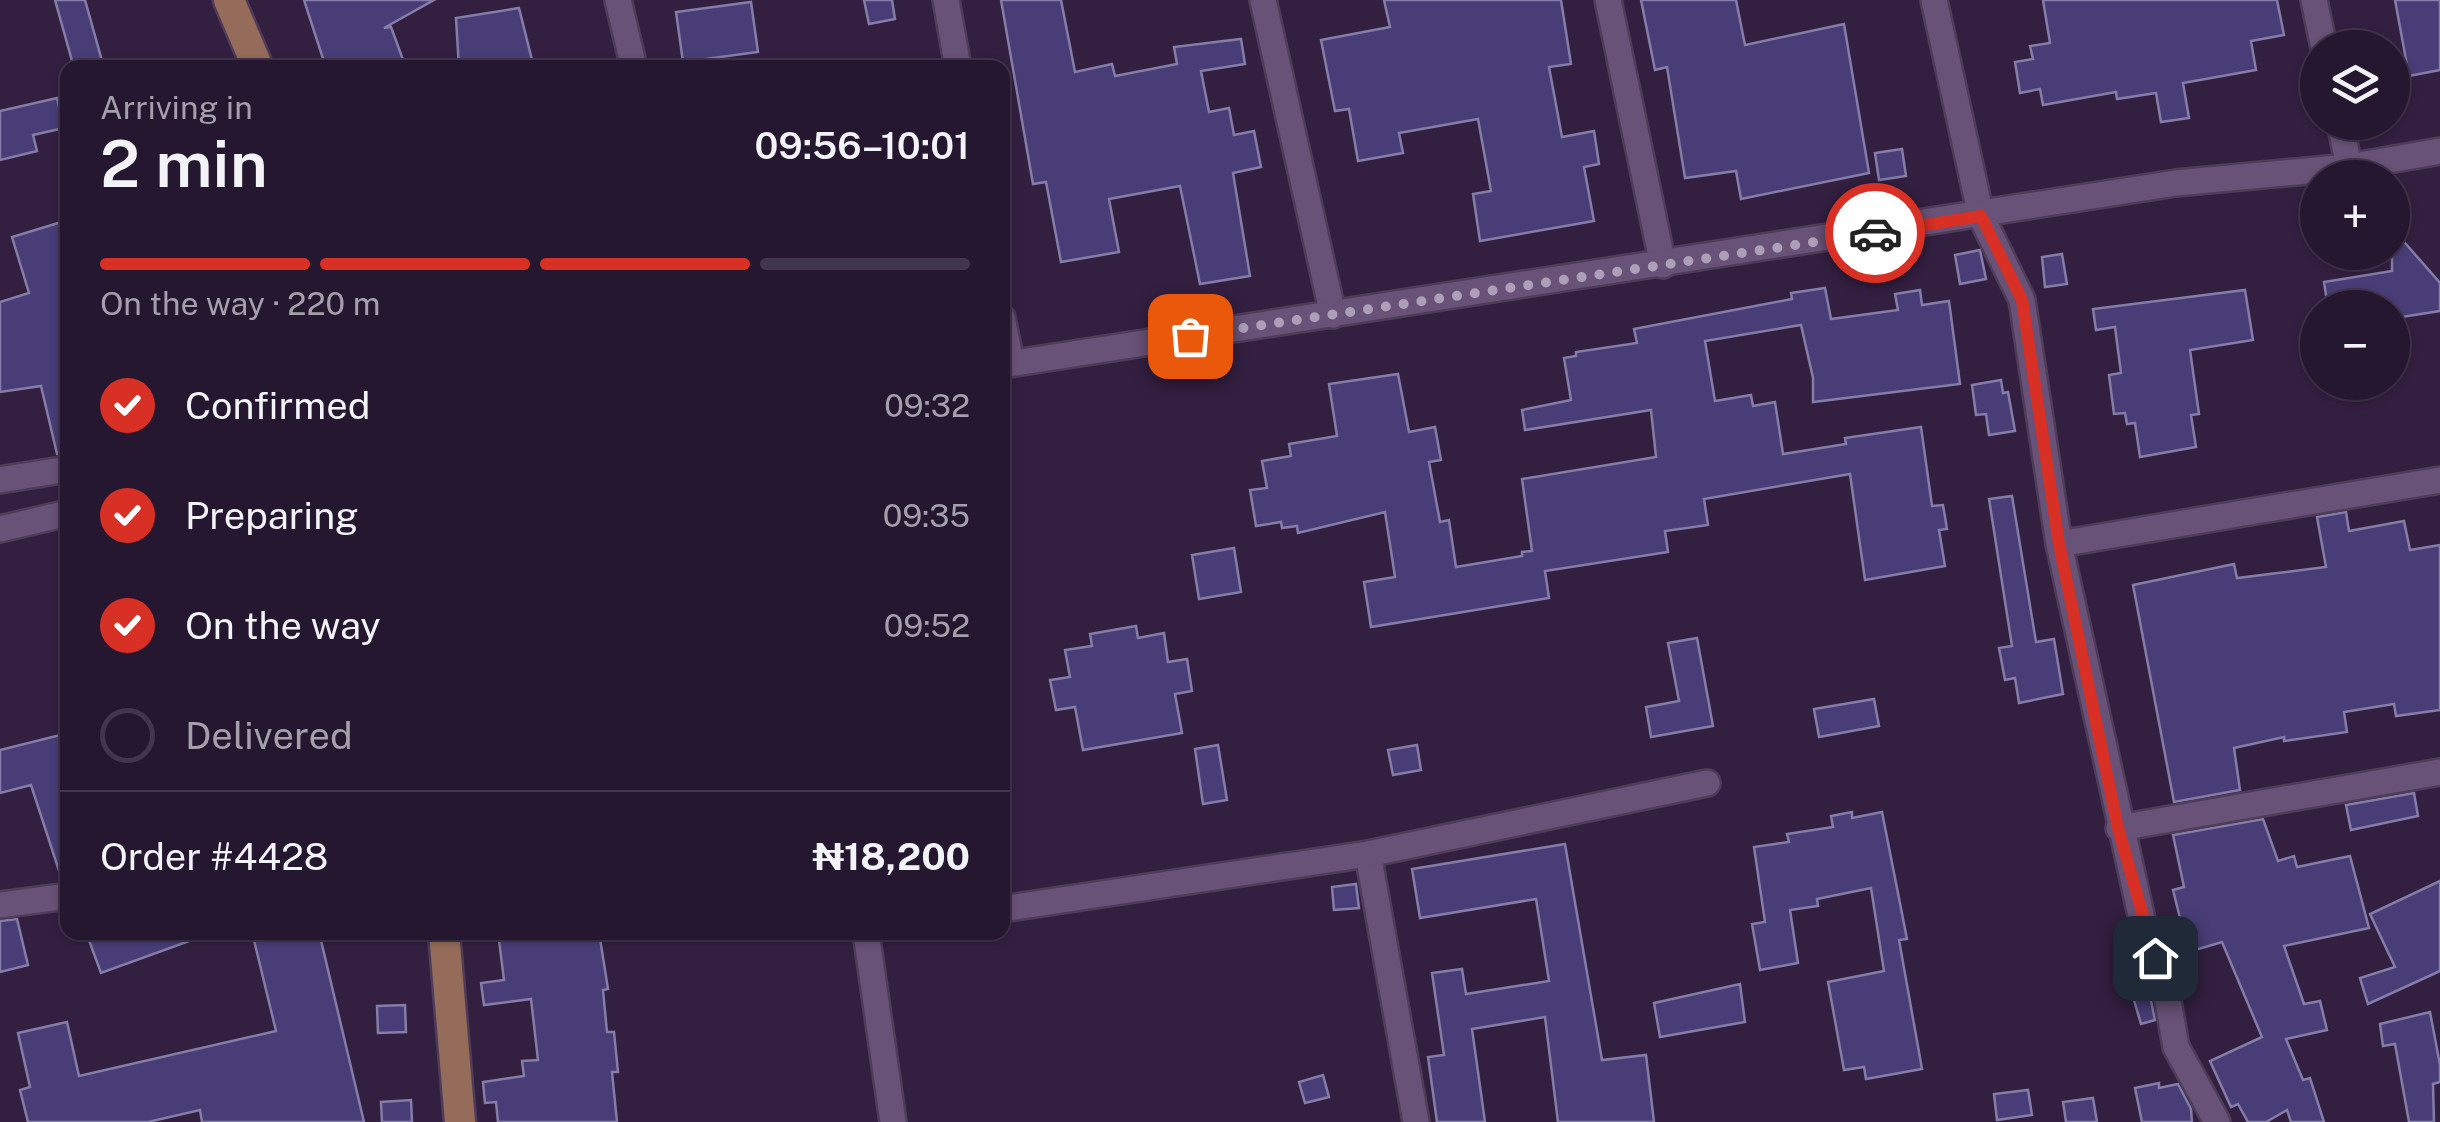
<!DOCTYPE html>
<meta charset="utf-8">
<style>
:root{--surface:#261730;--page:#32243c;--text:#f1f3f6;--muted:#a49fab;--line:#42364c;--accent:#d93025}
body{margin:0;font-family:"Public Sans",sans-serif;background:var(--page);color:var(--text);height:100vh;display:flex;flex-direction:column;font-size:38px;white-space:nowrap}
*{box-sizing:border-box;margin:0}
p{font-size:32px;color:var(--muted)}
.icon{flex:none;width:55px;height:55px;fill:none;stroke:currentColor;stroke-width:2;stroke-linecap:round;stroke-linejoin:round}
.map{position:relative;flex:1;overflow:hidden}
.sheet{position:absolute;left:60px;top:60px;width:950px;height:880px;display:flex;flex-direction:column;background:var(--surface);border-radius:20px;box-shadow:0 2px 8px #0004,0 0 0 2px var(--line)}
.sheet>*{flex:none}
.controls{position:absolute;left:2300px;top:30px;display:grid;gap:20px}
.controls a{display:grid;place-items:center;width:110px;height:110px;border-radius:50%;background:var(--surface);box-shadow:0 2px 8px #0004,0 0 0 2px var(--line);font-size:50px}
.pin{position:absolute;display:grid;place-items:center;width:85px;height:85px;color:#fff;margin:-42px;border-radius:20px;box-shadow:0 5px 15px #0006}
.courier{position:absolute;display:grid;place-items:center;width:100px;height:100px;margin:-50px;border:8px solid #d93025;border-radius:50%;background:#fff;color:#222;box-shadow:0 2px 12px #0007}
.head em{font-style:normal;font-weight:600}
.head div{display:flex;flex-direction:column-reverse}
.head{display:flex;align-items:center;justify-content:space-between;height:170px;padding:0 40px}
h1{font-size:65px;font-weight:600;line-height:75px}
.bar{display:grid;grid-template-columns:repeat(4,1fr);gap:15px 10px;align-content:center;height:120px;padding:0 40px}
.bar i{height:12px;border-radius:8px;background:var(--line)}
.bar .active{background:var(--accent)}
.bar p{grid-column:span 4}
.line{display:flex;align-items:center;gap:25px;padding:0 40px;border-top:2px solid var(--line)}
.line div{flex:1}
ol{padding:0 40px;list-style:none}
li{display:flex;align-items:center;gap:30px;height:110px}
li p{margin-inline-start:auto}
li .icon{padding:10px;border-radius:50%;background:var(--accent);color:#fff;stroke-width:4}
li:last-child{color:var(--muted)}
li i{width:55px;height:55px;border:5px solid var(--line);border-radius:50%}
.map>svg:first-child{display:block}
.building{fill:#493d77;stroke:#837da8;stroke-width:2.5}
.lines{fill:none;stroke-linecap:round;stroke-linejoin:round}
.street-casing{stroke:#4e3c59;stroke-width:30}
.secondary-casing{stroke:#4e3c59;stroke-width:35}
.street{stroke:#685277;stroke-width:25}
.secondary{stroke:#956b59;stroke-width:30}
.done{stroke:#ae9fb9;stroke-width:10;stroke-dasharray:0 18}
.route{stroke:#d93025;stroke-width:12}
</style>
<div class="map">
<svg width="2440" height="1122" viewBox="0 0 2440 1122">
<rect width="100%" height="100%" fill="#331f40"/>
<g class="building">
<path d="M 55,0 L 85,0 L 104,68 L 74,68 Z"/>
<path d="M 304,0 L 434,0 L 384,28 L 391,27 L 406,68 L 326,68 Z"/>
<path d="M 864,0 L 892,0 L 895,19 L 869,24 Z"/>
<path d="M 1001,0 L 1061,0 L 1075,72 L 1112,64 L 1115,76 L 1177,64 L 1174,47 L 1241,39 L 1245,64 L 1201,71 L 1209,112 L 1229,108 L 1234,135 L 1254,131 L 1261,167 L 1233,173 L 1250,276 L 1200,284 L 1180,186 L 1109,199 L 1119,252 L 1061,262 L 1046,182 L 1033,184 Z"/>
<path d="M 1384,0 L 1561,0 L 1571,64 L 1549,67 L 1562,137 L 1594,131 L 1599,164 L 1584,167 L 1594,221 L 1480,241 L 1473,194 L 1491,191 L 1478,119 L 1399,133 L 1403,153 L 1358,161 L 1349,109 L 1335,111 L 1321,40 L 1390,27 Z"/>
<path d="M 1641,0 L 1736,0 L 1745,45 L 1844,24 L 1869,173 L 1741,199 L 1736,171 L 1685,178 L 1667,67 L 1655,70 Z"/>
<path d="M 2043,0 L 2277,0 L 2284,35 L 2251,41 L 2256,70 L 2183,83 L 2189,118 L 2161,122 L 2156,93 L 2117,99 L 2116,92 L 2043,105 L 2040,89 L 2020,93 L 2015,62 L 2033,59 L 2030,46 L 2050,43 Z"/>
<path d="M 2395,0 L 2440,0 L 2440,70 L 2409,76 Z"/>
<path d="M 751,2 L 758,52 L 683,62 L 676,12 Z"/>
<path d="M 519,8 L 534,68 L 459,68 L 456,18 Z"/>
<path d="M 57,98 L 64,128 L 33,135 L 37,151 L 0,160 L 0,111 Z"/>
<path d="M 1902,149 L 1906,176 L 1879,180 L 1875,153 Z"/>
<path d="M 68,220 L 68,453 L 57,454 L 41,386 L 0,392 L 0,302 L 29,293 L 12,237 Z"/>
<path d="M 2392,228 L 2440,283 L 2440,311 L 2395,318 L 2394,308 L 2328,308 L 2324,282 L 2392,271 Z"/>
<path d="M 1980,250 L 1986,279 L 1960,284 L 1955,255 Z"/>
<path d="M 2062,254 L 2067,284 L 2045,287 L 2042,257 Z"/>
<path d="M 1825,288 L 1831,319 L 1898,310 L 1895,294 L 1920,290 L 1922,305 L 1949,301 L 1960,384 L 1813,402 L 1813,378 L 1801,325 L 1705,341 L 1715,401 L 1751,395 L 1753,406 L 1775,402 L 1783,454 L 1846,444 L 1845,438 L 1921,427 L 1932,506 L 1943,505 L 1947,529 L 1939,530 L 1945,566 L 1865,580 L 1850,474 L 1704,499 L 1708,525 L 1665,531 L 1668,552 L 1545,571 L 1549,598 L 1371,627 L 1364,582 L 1395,577 L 1385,512 L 1298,533 L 1297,526 L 1282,528 L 1281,522 L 1256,526 L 1250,490 L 1267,488 L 1262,461 L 1291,456 L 1289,444 L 1337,436 L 1329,384 L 1398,374 L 1409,432 L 1435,427 L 1441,460 L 1429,462 L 1440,522 L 1449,520 L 1456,567 L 1522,556 L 1522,552 L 1532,551 L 1522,479 L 1656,457 L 1651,410 L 1525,430 L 1522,410 L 1571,400 L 1564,358 L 1576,356 L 1576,352 L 1637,343 L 1634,329 L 1792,299 L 1791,293 Z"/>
<path d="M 2245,290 L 2253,340 L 2190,350 L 2199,414 L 2191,415 L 2196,447 L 2140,457 L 2135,423 L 2127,424 L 2125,413 L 2114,414 L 2109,375 L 2121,373 L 2115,327 L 2096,330 L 2093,309 Z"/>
<path d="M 2001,380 L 2003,393 L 2008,392 L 2015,431 L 1989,435 L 1986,414 L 1976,415 L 1972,385 Z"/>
<path d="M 2012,496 L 2036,642 L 2054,639 L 2063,694 L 2019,703 L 2015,678 L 2005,680 L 1999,648 L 2012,646 L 1989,499 Z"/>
<path d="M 2346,512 L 2349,531 L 2404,521 L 2410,550 L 2440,545 L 2440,710 L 2396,716 L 2394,704 L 2344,712 L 2347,732 L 2284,741 L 2284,737 L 2234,748 L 2240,790 L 2174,802 L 2133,585 L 2234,564 L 2237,578 L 2326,567 L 2317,517 Z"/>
<path d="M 1234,548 L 1241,592 L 1199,599 L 1192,555 Z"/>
<path d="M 1136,626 L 1138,638 L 1164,633 L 1168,662 L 1187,659 L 1192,691 L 1175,694 L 1182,733 L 1083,750 L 1075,707 L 1056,710 L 1050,680 L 1070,677 L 1065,650 L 1092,646 L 1090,634 Z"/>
<path d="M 1697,638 L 1713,726 L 1651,737 L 1646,707 L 1679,701 L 1668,643 Z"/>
<path d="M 1874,699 L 1879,726 L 1819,737 L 1814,709 Z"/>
<path d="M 68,733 L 68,880 L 62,880 L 31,785 L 0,793 L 0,750 Z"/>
<path d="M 1218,745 L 1227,800 L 1203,804 L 1195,749 Z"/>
<path d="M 1417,745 L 1421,770 L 1393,775 L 1388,750 Z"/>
<path d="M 2414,793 L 2418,816 L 2351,830 L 2346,805 Z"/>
<path d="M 1852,812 L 1852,818 L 1882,812 L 1907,939 L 1899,940 L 1922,1069 L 1866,1079 L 1864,1067 L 1844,1070 L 1828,982 L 1884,971 L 1871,888 L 1817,899 L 1818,906 L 1790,910 L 1798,963 L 1760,970 L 1752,924 L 1765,922 L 1754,847 L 1789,842 L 1787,834 L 1833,827 L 1831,816 Z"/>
<path d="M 2263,819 L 2278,861 L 2294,856 L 2297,867 L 2350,856 L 2369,928 L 2284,946 L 2304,1004 L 2320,1001 L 2327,1030 L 2286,1039 L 2303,1080 L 2310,1078 L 2324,1122 L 2291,1122 L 2287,1110 L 2266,1122 L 2248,1122 L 2238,1104 L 2231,1107 L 2210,1061 L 2262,1037 L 2222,942 L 2172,957 L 2163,935 L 2183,930 L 2173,890 L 2184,887 L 2173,835 Z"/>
<path d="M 1565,844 L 1602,1060 L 1646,1055 L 1654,1122 L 1558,1122 L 1545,1017 L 1472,1029 L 1485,1122 L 1437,1122 L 1428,1057 L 1444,1055 L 1432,973 L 1462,969 L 1466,994 L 1549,981 L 1536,899 L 1420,918 L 1412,869 Z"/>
<path d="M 2440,881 L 2440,971 L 2368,1004 L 2360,978 L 2395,967 L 2370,914 Z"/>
<path d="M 1356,884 L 1359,908 L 1334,910 L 1332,887 Z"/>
<path d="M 17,919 L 28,965 L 0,972 L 0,921 Z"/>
<path d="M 86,932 L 205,932 L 206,935 L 101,973 Z"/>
<path d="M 252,932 L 319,932 L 364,1122 L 202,1122 L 200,1110 L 148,1122 L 28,1122 L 20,1090 L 30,1087 L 18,1033 L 67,1022 L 79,1076 L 276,1031 Z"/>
<path d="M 498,932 L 599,932 L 608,989 L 603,990 L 607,1032 L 614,1032 L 618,1072 L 612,1072 L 617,1122 L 498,1122 L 496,1102 L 485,1103 L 483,1082 L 524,1076 L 522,1061 L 538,1060 L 531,999 L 484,1005 L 481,983 L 504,980 Z"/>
<path d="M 1740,984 L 1745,1022 L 1660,1037 L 1654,1003 Z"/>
<path d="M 2148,986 L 2155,1020 L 2141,1024 L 2131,990 Z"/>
<path d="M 405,1005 L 406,1032 L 378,1033 L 377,1006 Z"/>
<path d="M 2430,1012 L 2440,1065 L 2440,1082 L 2433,1084 L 2434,1122 L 2409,1122 L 2395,1044 L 2383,1046 L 2380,1024 Z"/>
<path d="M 1323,1075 L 1329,1097 L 1305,1103 L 1299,1082 Z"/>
<path d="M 2159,1083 L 2159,1088 L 2178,1084 L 2191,1109 L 2192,1122 L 2142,1122 L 2135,1088 Z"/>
<path d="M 2028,1090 L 2032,1115 L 1997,1120 L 1994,1094 Z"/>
<path d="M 2093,1098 L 2097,1122 L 2066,1122 L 2063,1102 Z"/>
<path d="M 411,1100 L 412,1122 L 382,1122 L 381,1102 Z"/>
</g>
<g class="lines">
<defs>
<g id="street">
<path d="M 618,0 L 634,68"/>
<path d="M 946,0 L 958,68"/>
<path d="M 1263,0 L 1333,315"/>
<path d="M 1608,0 L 1663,265"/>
<path d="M 1934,0 L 1981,216 L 2022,300 L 2059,544 L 2145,933 L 2165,984 L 2176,1047 L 2217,1122"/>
<path d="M 2314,0 L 2324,48"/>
<path d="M 2340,122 L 2349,167"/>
<path d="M 1002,318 L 1011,363"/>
<path d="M 1002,365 L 2176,183 L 2349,167 L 2440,151"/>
<path d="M 0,480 L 68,469"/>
<path d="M 0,529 L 68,513"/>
<path d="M 2059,544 L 2440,480"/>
<path d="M 2119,828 L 2440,772"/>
<path d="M 1368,854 L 1416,1122"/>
<path d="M 0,905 L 68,896"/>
<path d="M 1002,909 L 1368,854 L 1707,783"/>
<path d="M 866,932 L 893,1122"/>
</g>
<g id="secondary">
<path d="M 229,0 L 258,68"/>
<path d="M 444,932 L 460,1122"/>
</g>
</defs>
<use href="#street" class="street-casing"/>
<use href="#secondary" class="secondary-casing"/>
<use href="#street" class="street"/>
<use href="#secondary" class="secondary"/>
</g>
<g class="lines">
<path class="done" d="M 1190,336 L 1875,233"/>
<path class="route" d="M 1875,233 L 1981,216 L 2022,300 L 2059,544 L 2118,828 L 2155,958"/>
</g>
</svg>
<div class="controls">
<a><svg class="icon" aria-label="layers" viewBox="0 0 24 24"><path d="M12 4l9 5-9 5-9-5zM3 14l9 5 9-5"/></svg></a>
<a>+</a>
<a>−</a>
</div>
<div class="pin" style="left:1190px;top:336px;background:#ea580c"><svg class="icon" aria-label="bag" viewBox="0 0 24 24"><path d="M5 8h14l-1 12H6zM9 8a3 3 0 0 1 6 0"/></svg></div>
<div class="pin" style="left:2155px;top:958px;background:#1f2937"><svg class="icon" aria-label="home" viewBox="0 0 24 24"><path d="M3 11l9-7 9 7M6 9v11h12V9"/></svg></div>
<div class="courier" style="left:1875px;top:233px"><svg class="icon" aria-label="car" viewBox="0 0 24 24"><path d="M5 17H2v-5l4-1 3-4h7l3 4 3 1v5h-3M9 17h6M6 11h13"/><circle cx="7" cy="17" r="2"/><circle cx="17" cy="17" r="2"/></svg></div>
<section class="sheet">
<div class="head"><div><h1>2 min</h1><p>Arriving in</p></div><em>09:56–10:01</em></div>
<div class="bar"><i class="active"></i><i class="active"></i><i class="active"></i><i></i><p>On the way · 220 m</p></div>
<ol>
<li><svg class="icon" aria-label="check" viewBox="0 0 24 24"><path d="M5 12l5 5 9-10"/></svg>Confirmed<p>09:32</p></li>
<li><svg class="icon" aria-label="check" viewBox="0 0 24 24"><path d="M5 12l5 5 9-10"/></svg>Preparing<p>09:35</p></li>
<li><svg class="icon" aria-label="check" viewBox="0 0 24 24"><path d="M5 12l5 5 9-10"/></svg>On the way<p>09:52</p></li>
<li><i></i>Delivered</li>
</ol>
<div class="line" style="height:130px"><div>Order #4428</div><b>₦18,200</b></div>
</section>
</div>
